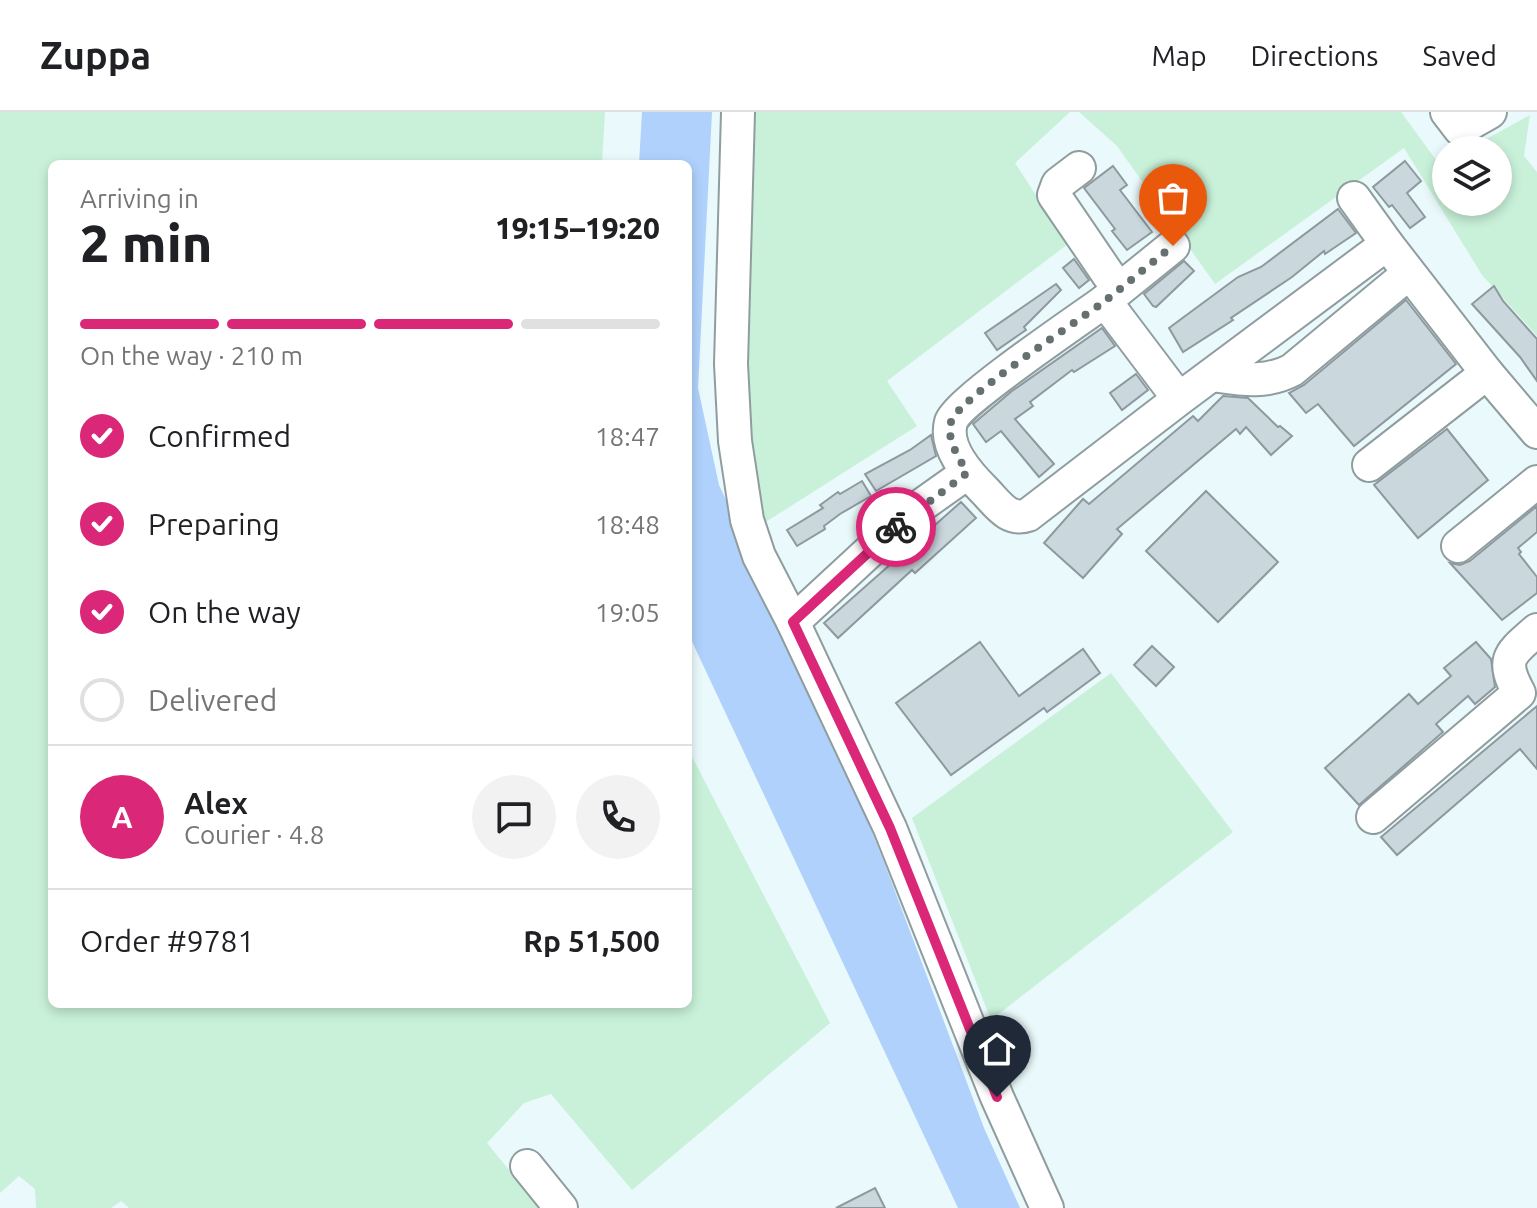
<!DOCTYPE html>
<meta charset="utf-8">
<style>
:root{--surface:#fff;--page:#f2f2f2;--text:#202124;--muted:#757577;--line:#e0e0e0;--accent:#db2777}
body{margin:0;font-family:Ubuntu,sans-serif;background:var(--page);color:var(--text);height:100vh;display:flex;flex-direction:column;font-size:30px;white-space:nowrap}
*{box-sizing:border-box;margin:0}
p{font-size:26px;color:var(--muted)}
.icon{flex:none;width:44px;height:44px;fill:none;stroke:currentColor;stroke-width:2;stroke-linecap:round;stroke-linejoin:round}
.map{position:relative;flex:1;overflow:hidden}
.panel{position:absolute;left:48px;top:48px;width:644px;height:848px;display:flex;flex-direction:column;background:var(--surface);border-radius:12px;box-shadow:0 4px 12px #0003}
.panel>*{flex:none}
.controls{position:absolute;left:1432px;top:24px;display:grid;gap:16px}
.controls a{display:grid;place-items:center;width:80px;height:80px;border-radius:50%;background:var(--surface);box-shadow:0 4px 12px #0003;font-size:40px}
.pin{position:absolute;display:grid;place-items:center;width:68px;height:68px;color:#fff;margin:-82px -34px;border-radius:50% 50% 50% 0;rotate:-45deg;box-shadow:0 0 8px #0007}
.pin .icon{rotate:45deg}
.courier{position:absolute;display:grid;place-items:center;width:80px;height:80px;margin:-40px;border:6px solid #db2777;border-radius:50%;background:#fff;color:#222;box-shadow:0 2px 10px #0007}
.summary em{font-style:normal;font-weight:800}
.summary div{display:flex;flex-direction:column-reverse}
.summary{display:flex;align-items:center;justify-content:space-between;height:136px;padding:0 32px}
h1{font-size:52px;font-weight:800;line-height:60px}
.bar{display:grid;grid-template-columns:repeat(4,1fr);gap:12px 8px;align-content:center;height:96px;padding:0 32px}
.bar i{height:10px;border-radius:6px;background:var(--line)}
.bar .selected{background:var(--accent)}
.bar p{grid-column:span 4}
.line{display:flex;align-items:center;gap:20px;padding:0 32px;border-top:2px solid var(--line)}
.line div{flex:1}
.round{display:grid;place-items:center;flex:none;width:84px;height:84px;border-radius:42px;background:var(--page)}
ol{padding:0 32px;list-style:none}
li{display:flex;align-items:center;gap:24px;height:88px}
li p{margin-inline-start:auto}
li .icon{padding:8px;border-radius:50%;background:var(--accent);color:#fff;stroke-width:4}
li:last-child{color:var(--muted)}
li i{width:44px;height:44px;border:4px solid var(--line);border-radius:50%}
header{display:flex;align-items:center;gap:48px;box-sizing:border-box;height:112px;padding:0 40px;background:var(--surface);border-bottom:2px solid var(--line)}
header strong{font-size:38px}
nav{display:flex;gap:44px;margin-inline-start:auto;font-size:28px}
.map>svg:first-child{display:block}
.green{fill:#c9f1d9}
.water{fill:#afd1fb}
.building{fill:#cad7dd;stroke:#8d999f;stroke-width:2}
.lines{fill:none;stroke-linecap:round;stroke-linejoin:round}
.minor-casing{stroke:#8f9d9f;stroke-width:36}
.minor{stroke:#fff;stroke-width:32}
.done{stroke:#677071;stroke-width:8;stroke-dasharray:0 14.4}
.route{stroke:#db2777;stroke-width:10}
</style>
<header>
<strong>Zuppa</strong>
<nav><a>Map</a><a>Directions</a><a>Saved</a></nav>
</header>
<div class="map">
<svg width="1537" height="1096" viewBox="0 0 1537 1096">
<rect width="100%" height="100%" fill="#eaf9fb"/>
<g class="green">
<path d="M 0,0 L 605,0 L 602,52 L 52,52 L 52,892 L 688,892 L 688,637 L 830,911 L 632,1078 L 551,982 L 524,991 L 487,1031 L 540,1096 L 129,1096 L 121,1089 L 111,1096 L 36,1096 L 35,1077 L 19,1064 L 0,1081 Z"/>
<path d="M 752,0 L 1070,0 L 1015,51 L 1068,132 L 887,269 L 917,314 L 761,413 L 756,386 L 741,204 Z"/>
<path d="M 1079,0 L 1401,0 L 1439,52 L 1446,49 L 1446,90 L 1498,90 L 1498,38 L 1466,38 L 1530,3 L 1524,44 L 1537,60 L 1537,224 L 1482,163 L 1404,36 L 1215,172 L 1117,34 Z"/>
<path d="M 1111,561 L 1233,720 L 991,908 L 912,706 Z"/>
</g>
<path class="water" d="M 642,0 L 712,0 L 698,276 L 719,373 L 811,568 L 884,750 L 984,1016 L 1020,1096 L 958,1096 L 688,521 L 688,52 L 639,52 Z"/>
<g class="building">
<path d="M 1405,49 L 1421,69 L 1407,81 L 1425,105 L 1410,116 L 1392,93 L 1389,95 L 1373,75 Z"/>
<path d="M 1113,54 L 1127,73 L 1120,78 L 1152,120 L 1127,138 L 1112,119 L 1115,117 L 1084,76 Z"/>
<path d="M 1338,97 L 1356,121 L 1325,142 L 1324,139 L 1292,165 L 1231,206 L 1233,208 L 1183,240 L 1169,216 L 1238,165 L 1261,155 Z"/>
<path d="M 1074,147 L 1089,168 L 1079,176 L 1063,156 Z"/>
<path d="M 1184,149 L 1194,159 L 1156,195 L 1153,194 L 1144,182 Z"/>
<path d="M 1056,172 L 1061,178 L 1024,215 L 1026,218 L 997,238 L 985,221 Z"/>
<path d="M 1494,174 L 1503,189 L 1537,227 L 1537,269 L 1520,245 L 1472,192 Z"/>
<path d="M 1406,188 L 1456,252 L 1354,334 L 1318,292 L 1306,301 L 1289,281 L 1304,273 Z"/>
<path d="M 1102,216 L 1115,234 L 1074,260 L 1072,258 L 1030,290 L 1033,294 L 1015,307 L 1054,352 L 1039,365 L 1001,319 L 986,330 L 973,312 L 1012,279 Z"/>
<path d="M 1136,262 L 1148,278 L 1122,298 L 1110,281 Z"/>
<path d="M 1223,284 L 1248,286 L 1278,315 L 1280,314 L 1292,324 L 1271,343 L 1246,315 L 1240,322 L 1236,317 L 1117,417 L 1122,422 L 1083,466 L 1044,431 L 1083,387 L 1089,392 L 1193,304 L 1198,309 Z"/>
<path d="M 1447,317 L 1488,368 L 1418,426 L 1374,373 Z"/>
<path d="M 931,323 L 936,344 L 876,379 L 865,362 L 910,338 Z"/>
<path d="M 862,369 L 871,384 L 840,402 L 824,414 L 825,417 L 797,434 L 787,418 L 823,396 L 820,393 L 838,380 L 840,382 Z"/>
<path d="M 1206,379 L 1278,450 L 1218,510 L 1146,439 Z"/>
<path d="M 961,390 L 976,406 L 915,461 L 912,458 L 838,526 L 824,511 Z"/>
<path d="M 1537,394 L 1537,420 L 1518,436 L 1521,440 L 1519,442 L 1537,465 L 1537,481 L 1502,508 L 1450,451 L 1460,453 L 1470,449 Z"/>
<path d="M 980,530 L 1019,584 L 1083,537 L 1100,561 L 1047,600 L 1044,596 L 951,663 L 896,591 Z"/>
<path d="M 1476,530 L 1491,547 L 1495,575 L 1475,592 L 1468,584 L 1436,612 L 1443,620 L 1359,693 L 1325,656 L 1409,582 L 1418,592 L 1451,564 L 1444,556 Z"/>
<path d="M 1152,534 L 1174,555 L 1156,574 L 1134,553 Z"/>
<path d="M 1537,594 L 1537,657 L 1520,637 L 1397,743 L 1381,725 Z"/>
<path d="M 875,1076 L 885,1096 L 836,1096 Z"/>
</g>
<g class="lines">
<defs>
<g id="minor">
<path d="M 738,0 L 731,252 L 735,329 L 747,408 L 759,444 L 793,510 L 890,716 L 997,985 L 1047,1096"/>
<path d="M 1447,0 L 1460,17 L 1490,0"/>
<path d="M 1079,56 L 1058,72 L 1054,83 L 1118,177"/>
<path d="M 1354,86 L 1387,132"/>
<path d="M 1105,189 L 1173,134"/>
<path d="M 1213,263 C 1241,267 1266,272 1292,258 L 1408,162"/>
<path d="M 1179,287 L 1105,189 C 1080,207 957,290 951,310 C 944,335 968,362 984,378 C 997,391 1008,410 1028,403 L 1179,287 L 1387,132 L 1487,261 L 1537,320"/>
<path d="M 1369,353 L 1487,261"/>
<path d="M 1458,434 L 1537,370"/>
<path d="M 793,510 L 912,400 L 967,361"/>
<path d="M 1373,705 L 1519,581 C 1500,546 1510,542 1537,518"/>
<path d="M 527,1054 L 561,1096"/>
</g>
</defs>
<use href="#minor" class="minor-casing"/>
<use href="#minor" class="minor"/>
</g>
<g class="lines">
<path class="done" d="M 896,415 L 967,361 C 959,345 946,328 951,310 C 958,287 1075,211 1101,192 C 1125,174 1148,153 1173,134"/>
<path class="route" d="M 896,415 L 793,510 L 890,716 L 997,985"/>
</g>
</svg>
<div class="controls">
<a><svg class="icon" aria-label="layers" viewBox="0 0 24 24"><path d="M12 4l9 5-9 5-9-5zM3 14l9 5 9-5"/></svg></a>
</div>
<div class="pin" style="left:1173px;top:134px;background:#ea580c"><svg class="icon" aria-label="bag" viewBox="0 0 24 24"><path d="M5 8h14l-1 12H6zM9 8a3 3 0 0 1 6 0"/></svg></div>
<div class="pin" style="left:997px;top:985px;background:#1f2937"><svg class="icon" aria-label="home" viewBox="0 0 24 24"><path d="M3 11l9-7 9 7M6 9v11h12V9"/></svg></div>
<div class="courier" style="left:896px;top:415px"><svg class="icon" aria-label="bike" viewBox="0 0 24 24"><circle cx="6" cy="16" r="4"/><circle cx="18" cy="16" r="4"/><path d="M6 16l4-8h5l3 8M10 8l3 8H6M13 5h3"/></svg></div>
<section class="panel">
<div class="summary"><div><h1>2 min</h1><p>Arriving in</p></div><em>19:15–19:20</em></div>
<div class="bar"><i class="selected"></i><i class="selected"></i><i class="selected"></i><i></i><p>On the way · 210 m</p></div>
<ol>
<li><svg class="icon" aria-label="check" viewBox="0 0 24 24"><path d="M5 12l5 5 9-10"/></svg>Confirmed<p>18:47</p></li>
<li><svg class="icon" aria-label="check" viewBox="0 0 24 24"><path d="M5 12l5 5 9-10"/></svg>Preparing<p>18:48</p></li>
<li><svg class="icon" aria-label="check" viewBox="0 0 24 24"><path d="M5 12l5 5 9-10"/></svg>On the way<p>19:05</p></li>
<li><i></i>Delivered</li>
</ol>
<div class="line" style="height:144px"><b class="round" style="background:var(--accent);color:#fff">A</b><div><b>Alex</b><p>Courier · 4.8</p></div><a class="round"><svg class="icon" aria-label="chat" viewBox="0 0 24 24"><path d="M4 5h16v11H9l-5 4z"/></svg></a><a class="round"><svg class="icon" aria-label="phone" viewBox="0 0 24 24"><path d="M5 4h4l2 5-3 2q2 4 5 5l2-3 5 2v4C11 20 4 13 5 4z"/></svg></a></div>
<div class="line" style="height:104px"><div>Order #9781</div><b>Rp 51,500</b></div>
</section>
</div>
